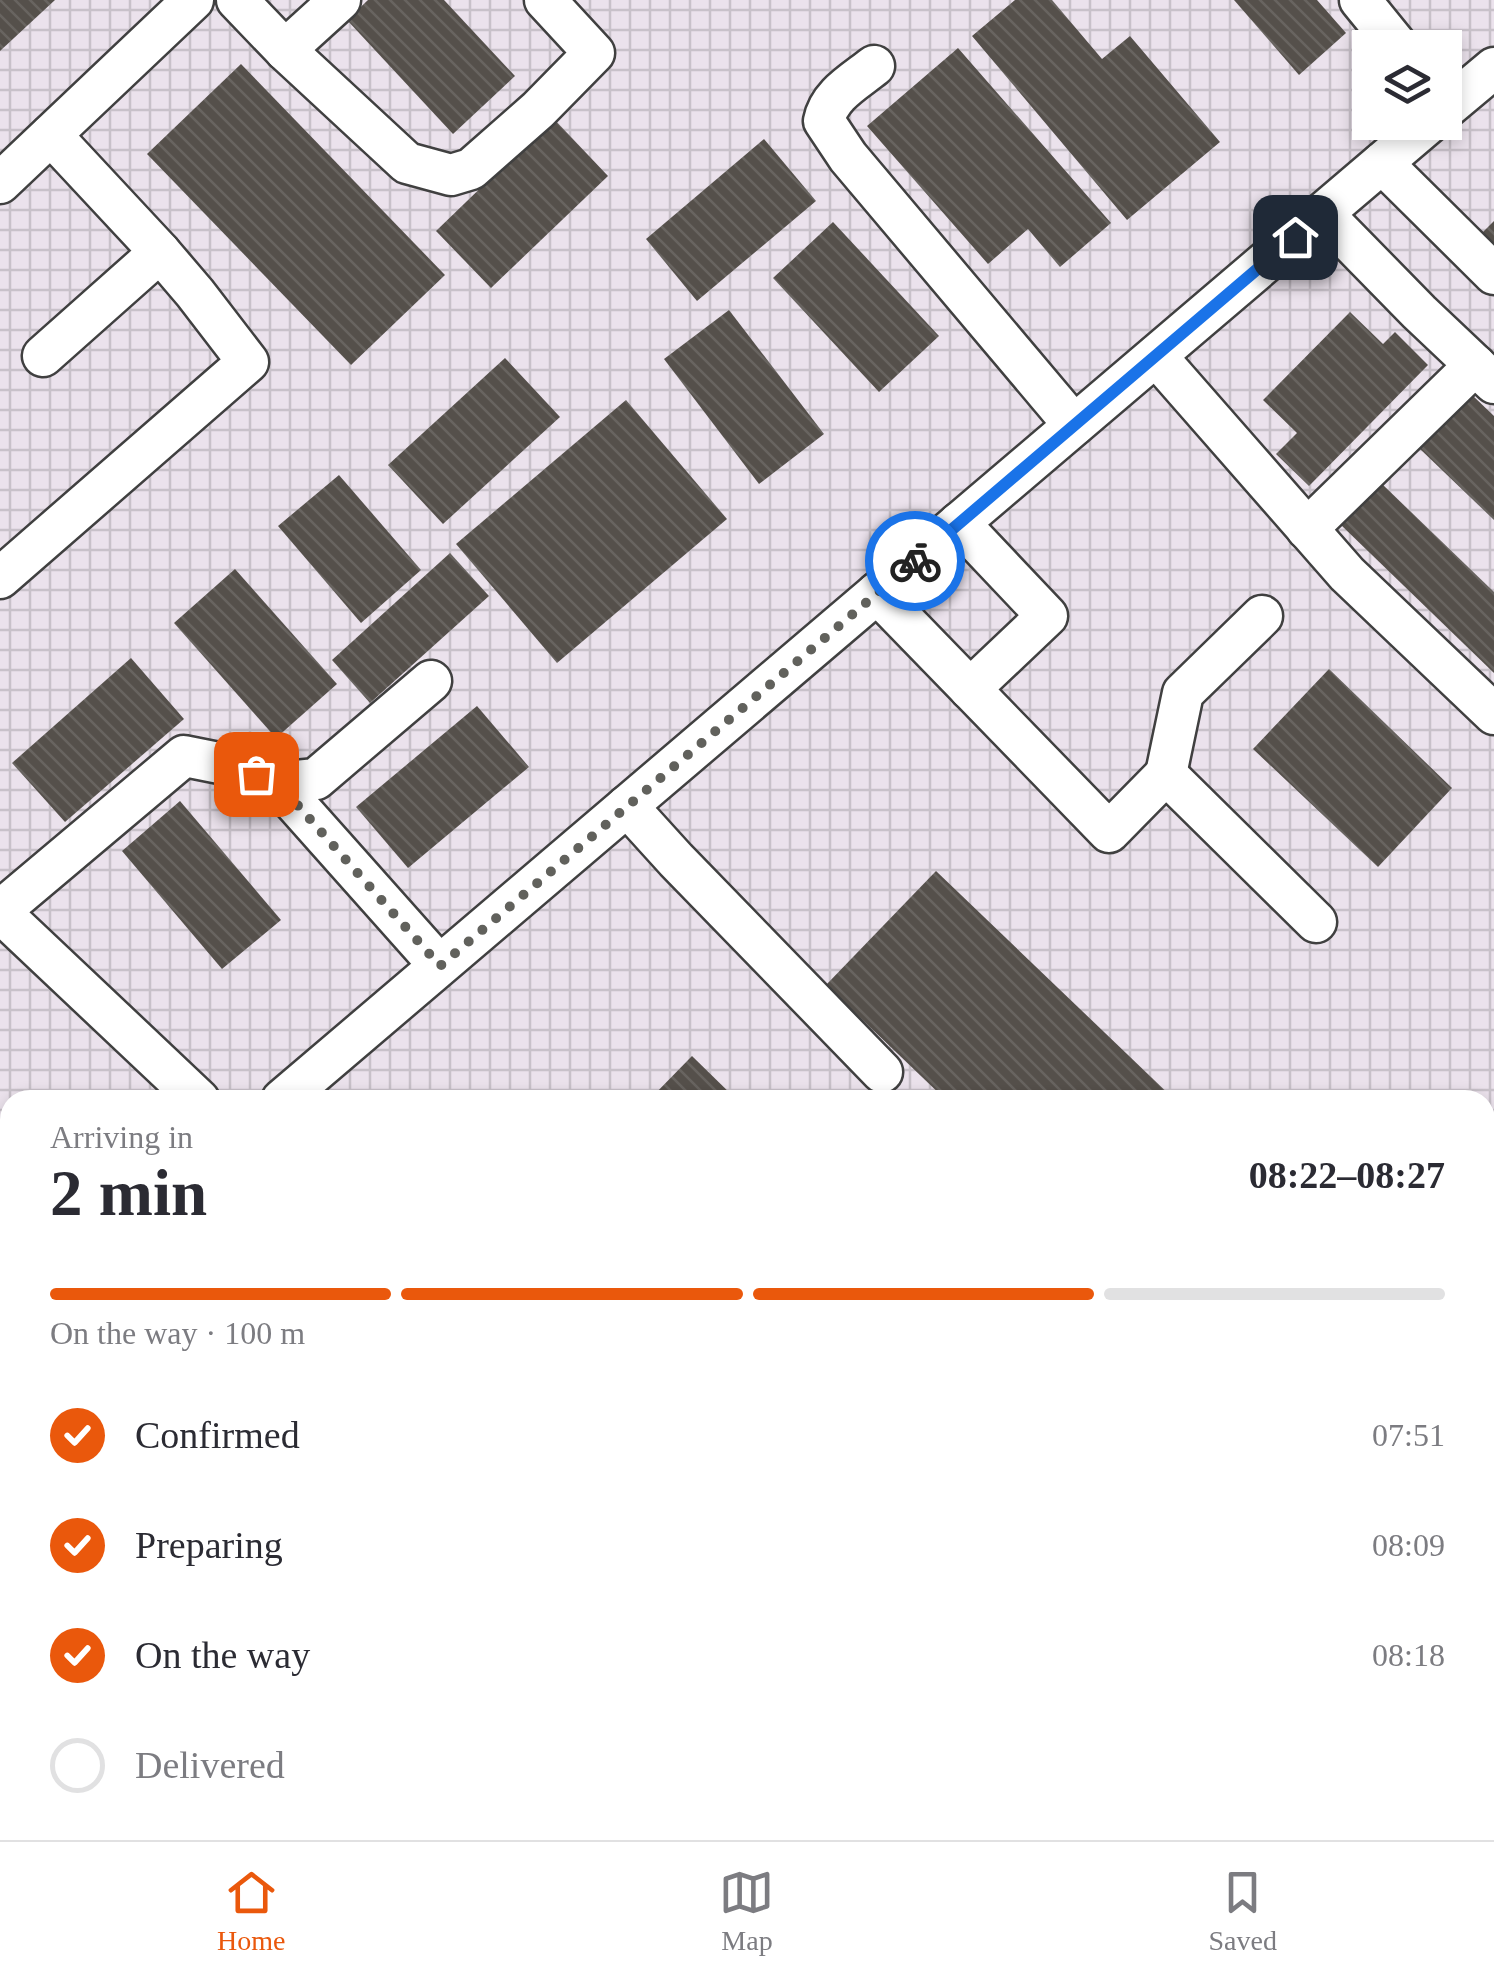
<!DOCTYPE html>
<meta charset="utf-8">
<style>
:root{--surface:#fff;--page:#f2f2f3;--text:#2b2b33;--muted:#7c7c81;--line:#e1e1e2;--accent:#ea580c}
body{margin:0;font-family:"Times New Roman",serif;background:var(--page);color:var(--text);height:100vh;display:flex;flex-direction:column;font-size:38px;white-space:nowrap}
*{box-sizing:border-box;margin:0}
p{font-size:32px;color:var(--muted)}
.icon{flex:none;width:55px;height:55px;fill:none;stroke:currentColor;stroke-width:2;stroke-linecap:round;stroke-linejoin:round}
.map{position:relative;flex:1;overflow:hidden}
.side{position:absolute;left:0px;top:1090px;width:1495px;height:750px;display:flex;flex-direction:column;background:var(--surface);border-radius:30px 30px 0 0;box-shadow:0 5px 15px #0003}
.side>*{flex:none}
.controls{position:absolute;left:1352px;top:30px;display:grid;gap:20px}
.controls a{display:grid;place-items:center;width:110px;height:110px;border-radius:0px;background:var(--surface);box-shadow:0 5px 15px #0003;font-size:50px}
.pin{position:absolute;display:grid;place-items:center;width:85px;height:85px;color:#fff;margin:-42px;border-radius:20px;box-shadow:0 5px 15px #0006}
.courier{position:absolute;display:grid;place-items:center;width:100px;height:100px;margin:-50px;border:8px solid #1a73e8;border-radius:50%;background:#fff;color:#222;box-shadow:0 2px 12px #0007}
.head em{font-style:normal;font-weight:800}
.head div{display:flex;flex-direction:column-reverse}
.head{display:flex;align-items:center;justify-content:space-between;height:170px;padding:0 50px}
h1{font-size:65px;font-weight:800;line-height:75px}
.bar{display:grid;grid-template-columns:repeat(4,1fr);gap:15px 10px;align-content:center;height:120px;padding:0 50px}
.bar i{height:12px;border-radius:8px;background:var(--line)}
.bar .selected{background:var(--accent)}
.bar p{grid-column:span 4}
ol{padding:0 50px;list-style:none}
li{display:flex;align-items:center;gap:30px;height:110px}
li p{margin-inline-start:auto}
li .icon{padding:10px;border-radius:50%;background:var(--accent);color:#fff;stroke-width:4}
li:last-child{color:var(--muted)}
li i{width:55px;height:55px;border:5px solid var(--line);border-radius:50%}
.menu{display:flex;justify-content:space-around;align-items:center;height:140px;border-top:2px solid var(--line);background:var(--surface);font-size:28px;color:var(--muted)}
.menu a{display:grid;justify-items:center;gap:5px}
.menu .selected{color:var(--accent)}
.map>svg:first-child{display:block}
.industrial{fill:url(#industrial-grid);fill-rule:evenodd}
.building{fill:url(#building-back-hatch)}
.lines{fill:none;stroke-linecap:round;stroke-linejoin:round}
.minor-casing{stroke:#404040;stroke-width:45}
.minor{stroke:#fff;stroke-width:40}
.done{stroke:#61615c;stroke-width:10;stroke-dasharray:0 18}
.route{stroke:#1a73e8;stroke-width:12}
</style>
<div class="map">
<svg width="1494" height="1840" viewBox="0 0 1494 1840">
<defs>
<pattern id="industrial-grid" width="8" height="8" patternUnits="userSpaceOnUse" patternTransform="scale(2.5)"><rect width="8" height="8" fill="#ebe2ec"/><path d="M0 4h8M4 0v8" fill="none" stroke="#c8c1c9"/></pattern>
<pattern id="building-back-hatch" width="6" height="6" patternUnits="userSpaceOnUse" patternTransform="scale(2.5)"><rect width="6" height="6" fill="#55504b"/><path d="M-1 5l2 2M0 0l6 6M5-1l2 2" fill="none" stroke="#686460"/></pattern>
</defs>
<rect width="100%" height="100%" fill="#fefcef"/>
<path class="industrial" d="M 0,0 L 1494,0 L 1494,1840 L 0,1840 ZM 1370,48 L 1445,48 L 1445,122 L 1370,122 ZM 10,1100 L 1485,1100 L 1485,1830 L 10,1830 Z"/>
<g class="building">
<path d="M 0,0 L 55,0 L 0,51 Z"/>
<path d="M 368,0 L 444,0 L 515,76 L 453,134 L 347,20 Z"/>
<path d="M 1015,0 L 1052,0 L 1102,59 L 1130,36 L 1220,142 L 1127,220 L 972,36 Z"/>
<path d="M 1234,0 L 1317,0 L 1346,33 L 1299,75 Z"/>
<path d="M 958,48 L 1111,223 L 1060,267 L 1028,229 L 988,264 L 867,126 Z"/>
<path d="M 241,64 L 445,275 L 351,365 L 147,154 Z"/>
<path d="M 553,118 L 608,176 L 491,288 L 436,231 Z"/>
<path d="M 764,139 L 816,201 L 697,301 L 646,239 Z"/>
<path d="M 1494,221 L 1494,249 L 1480,235 Z"/>
<path d="M 833,222 L 939,336 L 879,392 L 773,278 Z"/>
<path d="M 729,310 L 824,434 L 759,484 L 664,359 Z"/>
<path d="M 1350,312 L 1383,344 L 1395,332 L 1428,365 L 1309,486 L 1276,454 L 1297,433 L 1263,400 Z"/>
<path d="M 505,358 L 560,417 L 443,524 L 388,465 Z"/>
<path d="M 1471,394 L 1494,416 L 1494,520 L 1419,448 Z"/>
<path d="M 626,400 L 727,519 L 557,663 L 456,544 Z"/>
<path d="M 339,475 L 421,570 L 361,623 L 278,526 Z"/>
<path d="M 1381,483 L 1494,592 L 1494,673 L 1341,525 Z"/>
<path d="M 450,553 L 489,596 L 370,703 L 332,660 Z"/>
<path d="M 235,569 L 337,684 L 276,738 L 174,623 Z"/>
<path d="M 131,658 L 184,719 L 65,822 L 12,763 Z"/>
<path d="M 1329,669 L 1452,788 L 1378,867 L 1253,749 Z"/>
<path d="M 477,706 L 529,767 L 408,868 L 356,807 Z"/>
<path d="M 180,801 L 281,920 L 222,969 L 122,851 Z"/>
<path d="M 936,871 L 1175,1100 L 946,1100 L 826,985 Z"/>
<path d="M 692,1056 L 737,1100 L 649,1100 Z"/>
<path d="M 1485,1427 L 1494,1429 L 1494,1654 L 1486,1683 Z"/>
<path d="M 64,1830 L 88,1830 L 99,1840 L 55,1840 Z"/>
<path d="M 122,1830 L 174,1830 L 165,1840 L 132,1840 Z"/>
<path d="M 1315,1830 L 1447,1830 L 1444,1840 L 1312,1840 Z"/>
</g>
<g class="lines">
<defs>
<g id="minor">
<path d="M 237,0 L 285,50 L 407,163 L 451,175 L 471,169 L 538,110 L 594,53 L 545,0"/>
<path d="M 1360,0 L 1399,48"/>
<path d="M 285,50 L 340,0"/>
<path d="M 874,66 C 854,82 829,95 824,121 L 848,157 L 1074,425"/>
<path d="M 1445,109 L 1494,68"/>
<path d="M 1382,163 L 1494,274"/>
<path d="M 0,183 L 193,0"/>
<path d="M 1323,214 L 1419,312 L 1494,383"/>
<path d="M 43,356 L 160,252 L 51,135"/>
<path d="M 1156,356 L 1347,574 L 1494,714"/>
<path d="M 959,523 L 1047,616 L 970,689"/>
<path d="M 1307,529 L 1475,365"/>
<path d="M 0,578 L 248,362 L 195,293 L 160,252"/>
<path d="M 877,593 L 1109,832 L 1166,774 L 1316,922"/>
<path d="M 1166,774 L 1183,693 L 1262,616"/>
<path d="M 277,783 L 439,965"/>
<path d="M 627,806 L 676,860 L 882,1072"/>
<path d="M 0,911 L 184,756 L 234,766 L 277,783 L 316,779 L 431,681"/>
<path d="M 0,912 L 199,1100"/>
<path d="M 282,1100 L 1430,122"/>
<path d="M 0,1233 L 10,1225"/>
<path d="M 2,1719 L 10,1711"/>
<path d="M 1057,1830 L 1076,1840"/>
<path d="M 1208,1840 L 1210,1830"/>
</g>
</defs>
<use href="#minor" class="minor-casing"/>
<use href="#minor" class="minor"/>
</g>
<g class="lines">
<path class="done" d="M 256,774 L 277,782 L 440,966 L 915,561"/>
<path class="route" d="M 915,561 L 1295,237"/>
</g>
</svg>
<div class="controls">
<a><svg class="icon" aria-label="layers" viewBox="0 0 24 24"><path d="M12 4l9 5-9 5-9-5zM3 14l9 5 9-5"/></svg></a>
</div>
<div class="pin" style="left:256px;top:774px;background:#ea580c"><svg class="icon" aria-label="bag" viewBox="0 0 24 24"><path d="M5 8h14l-1 12H6zM9 8a3 3 0 0 1 6 0"/></svg></div>
<div class="pin" style="left:1295px;top:237px;background:#1f2937"><svg class="icon" aria-label="home" viewBox="0 0 24 24"><path d="M3 11l9-7 9 7M6 9v11h12V9"/></svg></div>
<div class="courier" style="left:915px;top:561px"><svg class="icon" aria-label="bike" viewBox="0 0 24 24"><circle cx="6" cy="16" r="4"/><circle cx="18" cy="16" r="4"/><path d="M6 16l4-8h5l3 8M10 8l3 8H6M13 5h3"/></svg></div>
<section class="side">
<div class="head"><div><h1>2 min</h1><p>Arriving in</p></div><em>08:22–08:27</em></div>
<div class="bar"><i class="selected"></i><i class="selected"></i><i class="selected"></i><i></i><p>On the way · 100 m</p></div>
<ol>
<li><svg class="icon" aria-label="check" viewBox="0 0 24 24"><path d="M5 12l5 5 9-10"/></svg>Confirmed<p>07:51</p></li>
<li><svg class="icon" aria-label="check" viewBox="0 0 24 24"><path d="M5 12l5 5 9-10"/></svg>Preparing<p>08:09</p></li>
<li><svg class="icon" aria-label="check" viewBox="0 0 24 24"><path d="M5 12l5 5 9-10"/></svg>On the way<p>08:18</p></li>
<li><i></i>Delivered</li>
</ol>
</section>
</div>
<nav class="menu">
<a class="selected"><svg class="icon" aria-label="home" viewBox="0 0 24 24"><path d="M3 11l9-7 9 7M6 9v11h12V9"/></svg>Home</a>
<a><svg class="icon" aria-label="map" viewBox="0 0 24 24"><path d="M3 6l6-2 6 2 6-2v14l-6 2-6-2-6 2zM9 4v14M15 6v14"/></svg>Map</a>
<a><svg class="icon" aria-label="saved" viewBox="0 0 24 24"><path d="M7 4h10v16l-5-4-5 4z"/></svg>Saved</a>
</nav>
